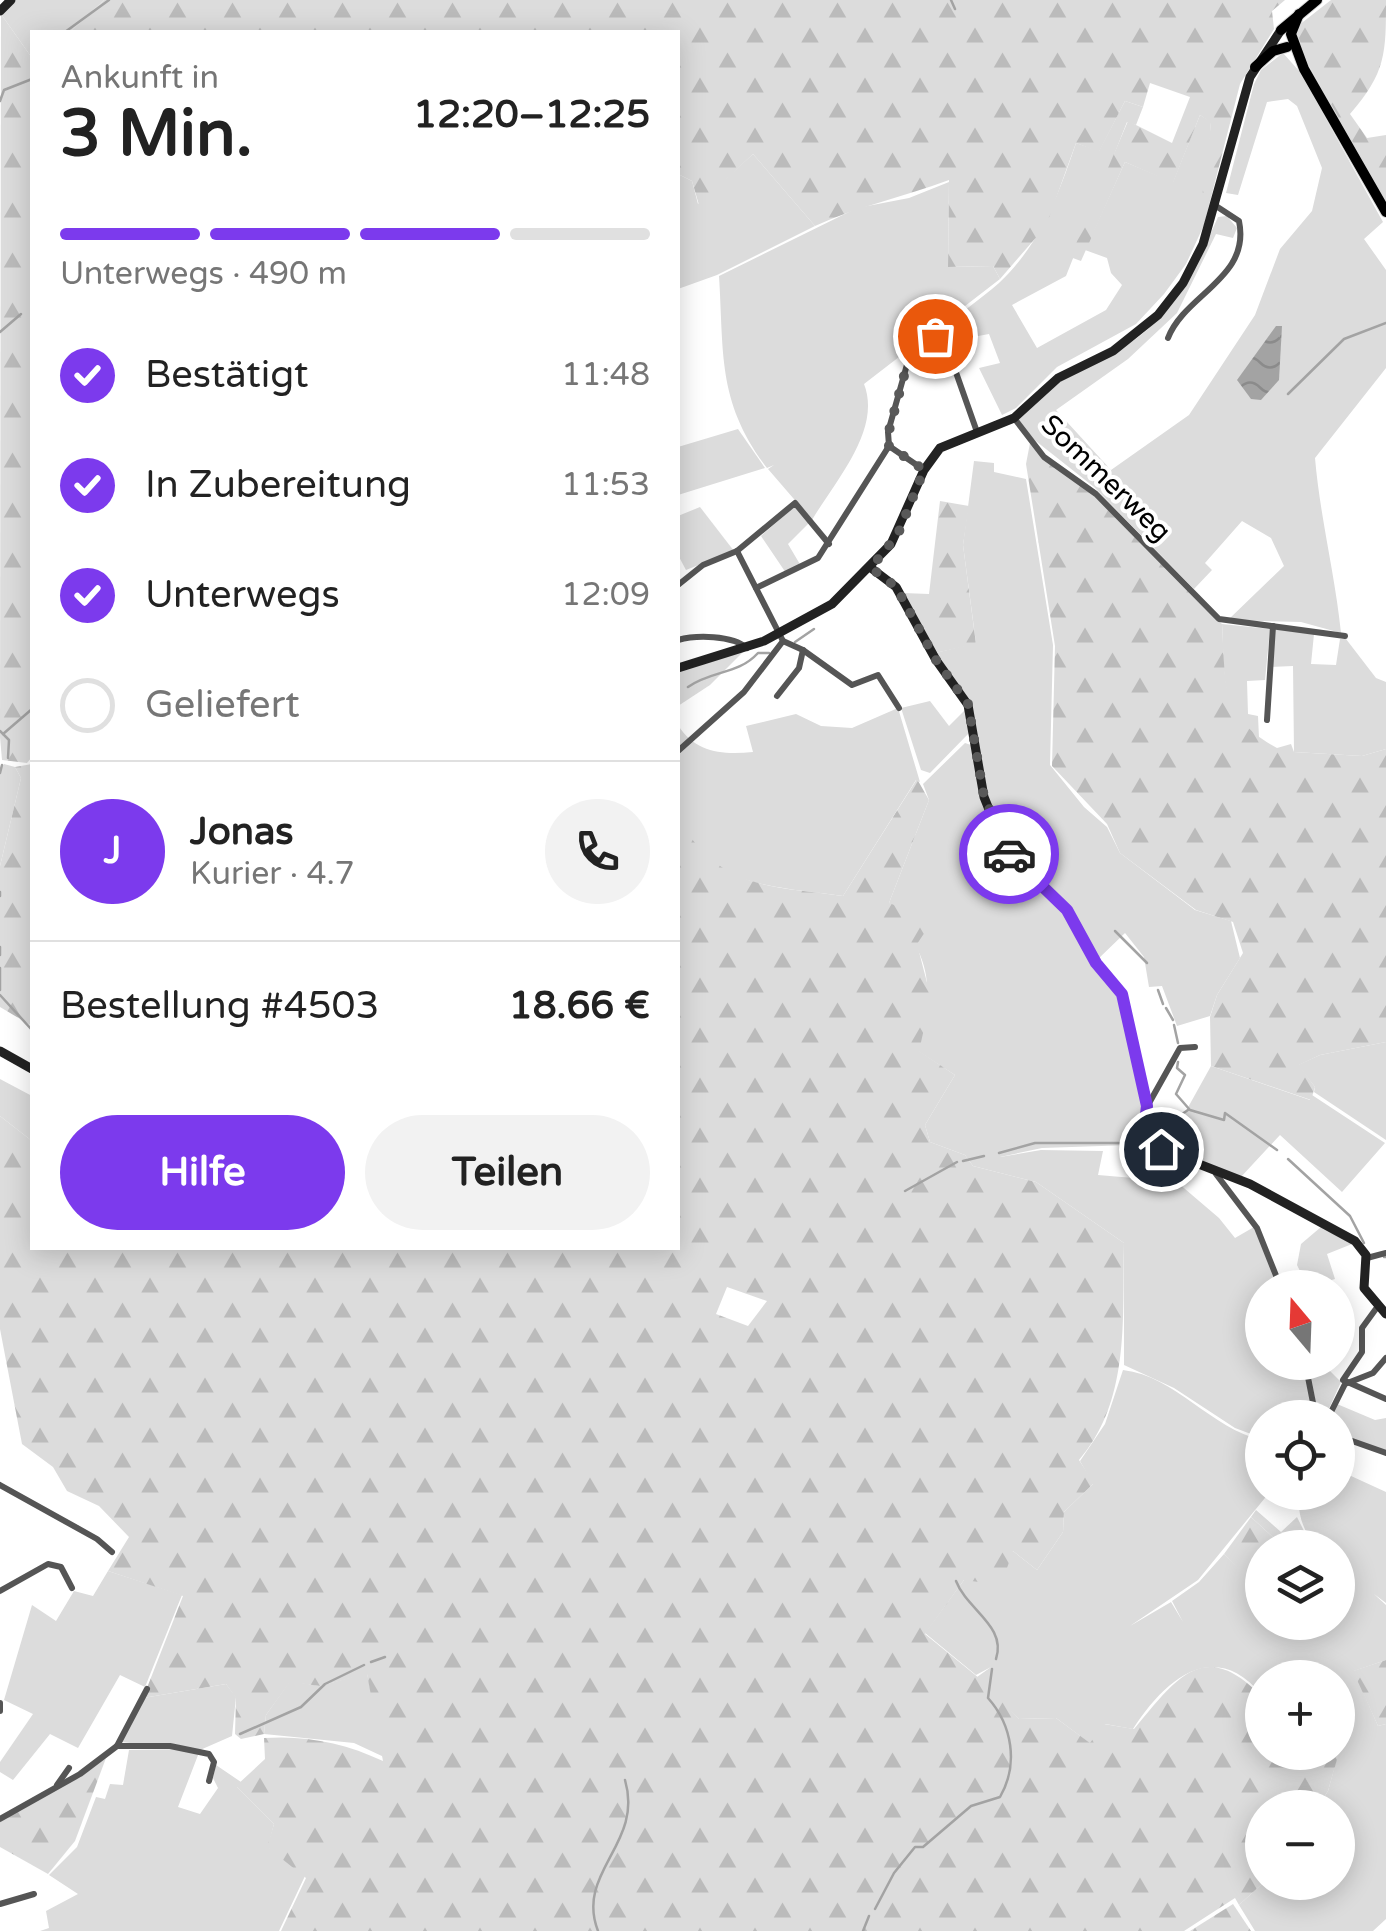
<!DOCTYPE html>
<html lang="de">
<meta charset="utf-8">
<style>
:root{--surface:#fff;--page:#f2f2f2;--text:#222;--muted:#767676;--line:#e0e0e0;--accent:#7c3aed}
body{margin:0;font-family:"Varela Round",sans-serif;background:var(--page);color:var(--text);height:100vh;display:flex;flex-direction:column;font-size:38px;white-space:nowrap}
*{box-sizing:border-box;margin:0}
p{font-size:32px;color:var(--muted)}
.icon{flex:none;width:55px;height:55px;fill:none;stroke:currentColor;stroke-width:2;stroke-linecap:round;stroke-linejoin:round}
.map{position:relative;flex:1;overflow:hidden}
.drawer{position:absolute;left:30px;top:30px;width:650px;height:1220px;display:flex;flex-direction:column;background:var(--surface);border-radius:0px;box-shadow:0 5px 25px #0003}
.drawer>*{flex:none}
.needle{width:65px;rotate:341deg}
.controls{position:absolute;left:1245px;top:1270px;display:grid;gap:20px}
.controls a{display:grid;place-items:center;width:110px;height:110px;border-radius:50%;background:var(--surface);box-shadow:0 5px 25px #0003;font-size:50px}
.pin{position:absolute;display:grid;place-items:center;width:85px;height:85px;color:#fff;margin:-42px;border:5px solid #fff;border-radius:50%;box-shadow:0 2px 10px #0007}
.courier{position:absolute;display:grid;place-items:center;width:100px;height:100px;margin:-50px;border:8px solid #7c3aed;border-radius:50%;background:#fff;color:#222;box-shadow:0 2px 12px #0007}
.head em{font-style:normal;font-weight:800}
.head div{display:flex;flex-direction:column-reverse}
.head{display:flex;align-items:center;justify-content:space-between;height:170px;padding:0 30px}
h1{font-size:65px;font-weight:800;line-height:75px}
.bar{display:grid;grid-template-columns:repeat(4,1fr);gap:15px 10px;align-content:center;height:120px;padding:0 30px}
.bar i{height:12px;border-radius:8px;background:var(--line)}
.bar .active{background:var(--accent)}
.bar p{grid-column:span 4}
.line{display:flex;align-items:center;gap:25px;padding:0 30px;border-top:2px solid var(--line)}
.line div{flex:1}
.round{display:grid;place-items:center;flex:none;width:105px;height:105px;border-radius:52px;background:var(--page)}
ol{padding:0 30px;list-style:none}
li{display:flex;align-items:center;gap:30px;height:110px}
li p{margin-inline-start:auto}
li .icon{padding:10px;border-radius:50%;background:var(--accent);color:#fff;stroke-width:4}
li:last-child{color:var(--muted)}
li i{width:55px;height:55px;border:5px solid var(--line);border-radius:50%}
.cta{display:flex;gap:20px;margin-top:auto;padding:20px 30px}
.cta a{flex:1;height:115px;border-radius:60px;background:var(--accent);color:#fff;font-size:40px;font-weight:800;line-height:115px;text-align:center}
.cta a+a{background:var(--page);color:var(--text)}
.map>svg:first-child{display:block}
.grass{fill:#dcdcdc}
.forest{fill:url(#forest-firs);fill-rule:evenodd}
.water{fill:url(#water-waves)}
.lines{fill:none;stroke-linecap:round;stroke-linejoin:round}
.stream{stroke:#a3a3a3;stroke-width:2.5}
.primary-casing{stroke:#dbdbdb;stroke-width:12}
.street{stroke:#555;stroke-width:6}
.secondary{stroke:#222;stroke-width:9}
.primary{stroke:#000;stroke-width:10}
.done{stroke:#595959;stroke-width:10;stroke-dasharray:0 18}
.route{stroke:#7c3aed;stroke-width:12}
.labels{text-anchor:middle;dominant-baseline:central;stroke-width:8;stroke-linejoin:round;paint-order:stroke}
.street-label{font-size:28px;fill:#000;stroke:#fff}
</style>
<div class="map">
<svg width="1386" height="1931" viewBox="0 0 1386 1931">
<defs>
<pattern id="forest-firs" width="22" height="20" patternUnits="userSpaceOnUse" patternTransform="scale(2.5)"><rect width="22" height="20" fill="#dcdcdc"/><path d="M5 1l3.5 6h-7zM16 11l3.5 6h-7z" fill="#bbb"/></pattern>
<pattern id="water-waves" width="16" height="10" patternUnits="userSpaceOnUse" patternTransform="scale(2.5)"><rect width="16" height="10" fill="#a3a3a3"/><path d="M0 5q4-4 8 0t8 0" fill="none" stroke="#8b8b8b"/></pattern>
</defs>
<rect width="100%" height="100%" fill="#fff"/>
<g class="grass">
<path d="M 16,0 L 104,0 L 70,32 L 32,32 L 32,58 L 1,14 Z"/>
<path d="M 1283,53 L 1300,72 L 1383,222 L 1364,239 L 1386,270 L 1386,368 L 1315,458 C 1320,517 1335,574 1341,633 L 1301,622 L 1228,620 L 1284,566 L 1271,538 L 1242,521 L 1205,563 L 1212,570 L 1194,589 L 1094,487 L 1032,438 L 1018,419 C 1034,406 1049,388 1066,378 C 1094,363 1123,351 1147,330 C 1181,299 1200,258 1218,217 L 1227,216 L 1237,228 L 1233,238 L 1216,234 L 1177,313 L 1128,359 L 1056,410 L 1111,470 L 1189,415 L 1255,315 L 1280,249 L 1312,211 L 1322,168 L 1297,106 L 1288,99 L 1267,102 L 1238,195 L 1226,193 L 1254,84 L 1261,70 Z"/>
<path d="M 1125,101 L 1143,107 L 1136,125 L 1127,122 L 1066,276 L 1012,305 L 1037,348 L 1106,310 L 1122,285 L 1111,273 L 1107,258 L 1085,250 L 1125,162 L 1173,182 L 1200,115 L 1211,122 L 1204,225 L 1186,264 L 1164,294 L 1136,324 L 1057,367 L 1016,408 L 1002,415 L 979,368 L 1000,363 L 989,334 L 946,342 L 940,333 C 957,314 980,300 999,283 C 1041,243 1058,196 1076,143 L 1099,151 Z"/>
<path d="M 753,154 L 815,226 L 717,275 L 678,289 L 678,174 L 692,181 L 698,204 Z"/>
<path d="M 949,182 L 948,267 L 993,266 L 1000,279 L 864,384 C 882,430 835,481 812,520 L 768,469 L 774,465 L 767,468 C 717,402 724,354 719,276 L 857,208 L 909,198 Z"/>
<path d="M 738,429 L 765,468 L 678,495 L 678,447 Z"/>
<path d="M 974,461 L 994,463 L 994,472 L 1026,479 L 1053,645 L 1050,765 L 1084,807 L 1107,827 L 1120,853 L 1195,910 L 1231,921 L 1240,958 L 1217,995 L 1210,1016 L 1177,1026 L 1162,986 L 1149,987 L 1144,957 L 1125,933 L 1097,960 L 1068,909 L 1005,846 L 986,796 L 970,704 L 935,653 L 976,643 L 963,545 Z"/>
<path d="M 795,506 L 809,523 L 788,544 L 801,566 L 786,573 L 761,536 Z"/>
<path d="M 700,507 L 734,551 L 686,570 L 678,555 L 678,516 Z"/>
<path d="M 1222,624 L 1270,629 L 1265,680 L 1247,681 L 1248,714 L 1258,716 L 1259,738 C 1218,715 1225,665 1222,624 Z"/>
<path d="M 1275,629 L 1314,634 L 1311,664 L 1336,665 L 1340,639 L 1346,639 L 1376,678 L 1386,682 L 1386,749 L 1362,756 L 1294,752 L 1293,666 L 1270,667 Z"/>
<path d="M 744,651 L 710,685 L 678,706 L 678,672 Z"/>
<path d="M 930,701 L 949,726 L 967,708 L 969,733 L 930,773 L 921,770 L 901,708 Z"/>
<path d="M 898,708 L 920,782 L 916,780 L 843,896 C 787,888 697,887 678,819 C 670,792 678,753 678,725 C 695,753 723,755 753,752 L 746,726 L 796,714 L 821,726 L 852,728 Z"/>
<path d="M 965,743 L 971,745 L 989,823 L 1003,852 L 1055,900 L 1092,960 L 1116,989 L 1144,1112 L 1137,1141 L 1131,1145 L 1042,1148 L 1000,1157 L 1041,1150 L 1103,1151 L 1098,1175 L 1157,1180 L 1174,1187 L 1178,1183 L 1219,1218 L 1235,1238 L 1254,1227 L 1279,1287 L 1262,1288 L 1262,1362 L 1303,1363 L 1314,1417 L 1262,1418 L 1262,1438 L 1259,1437 L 1235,1428 L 1174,1388 L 1124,1365 L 1124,1243 L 1036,1182 L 973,1166 L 965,1155 L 930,1142 L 925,1125 L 955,1075 L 918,1051 C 935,980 931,963 889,903 L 929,800 L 923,784 Z"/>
<path d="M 4,764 L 15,767 L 21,778 L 0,866 L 0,771 Z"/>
<path d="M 1386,1042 L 1386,1140 L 1314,1092 L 1315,1087 L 1298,1065 L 1320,1055 Z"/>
<path d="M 1211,1066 L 1310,1100 L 1312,1095 L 1385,1143 L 1342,1192 L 1280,1135 L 1240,1178 L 1151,1144 L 1145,1131 L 1186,1111 Z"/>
<path d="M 0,1079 L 32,1096 L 32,1141 L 0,1116 Z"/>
<path d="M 1321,1227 L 1352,1244 L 1327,1254 L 1335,1279 L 1308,1287 L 1297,1265 L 1301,1244 Z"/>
<path d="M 1324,1365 L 1341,1382 L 1325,1417 L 1318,1417 L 1310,1369 Z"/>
<path d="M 1123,1370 C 1176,1376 1211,1429 1262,1440 L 1262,1492 L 1269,1493 L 1198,1580 L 1130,1626 L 1171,1602 L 1183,1622 L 1172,1601 L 1199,1582 L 1224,1554 L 1242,1572 L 1262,1552 L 1262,1622 L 1338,1622 L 1338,1566 L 1353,1576 L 1338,1563 L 1338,1548 L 1317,1547 C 1303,1532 1297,1513 1299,1493 L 1338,1492 L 1338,1470 L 1386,1492 L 1386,1603 L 1374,1594 L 1386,1605 L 1386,1660 L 1354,1671 L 1378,1726 L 1386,1724 L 1386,1919 L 1373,1931 L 1255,1931 L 1239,1905 L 1263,1883 L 1338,1882 L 1338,1808 L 1318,1807 L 1328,1791 L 1343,1736 L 1338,1737 L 1338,1678 L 1262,1678 L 1262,1695 C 1214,1637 1165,1679 1133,1729 L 1105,1724 L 1091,1744 L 1056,1718 L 1019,1719 L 977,1677 L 991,1667 L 976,1675 L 925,1633 L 964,1580 L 1013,1551 L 1037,1570 L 1063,1532 L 1064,1512 L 1093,1484 L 1080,1461 L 1105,1424 Z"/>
<path d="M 1337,1404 L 1375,1420 L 1386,1418 L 1386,1451 L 1338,1434 L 1338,1418 L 1331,1418 Z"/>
<path d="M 1256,1510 L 1281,1532 L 1297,1517 L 1312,1547 L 1267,1547 L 1275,1539 L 1251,1517 Z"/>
<path d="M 108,1571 L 182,1595 L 145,1687 L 120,1675 L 78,1748 L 50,1734 L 13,1780 L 0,1772 L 0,1762 L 33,1714 L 4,1700 L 32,1605 L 56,1621 L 74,1591 L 93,1596 Z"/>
<path d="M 367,1673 L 384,1757 L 354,1743 L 264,1734 L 266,1715 L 290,1681 L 320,1686 Z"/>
<path d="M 226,1684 L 236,1697 L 232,1736 L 200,1750 L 178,1807 L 200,1814 L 218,1788 L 213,1778 L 216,1765 L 241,1782 L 237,1787 L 274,1824 L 268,1847 L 305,1876 L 279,1931 L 40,1931 L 49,1928 L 46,1911 L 78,1894 L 49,1875 L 77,1847 L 96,1797 L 105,1799 L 110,1784 L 123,1785 L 129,1750 L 192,1749 L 120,1742 L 143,1698 Z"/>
</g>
<g class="forest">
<path d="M 104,0 L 1285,0 L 1272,11 L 1274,29 L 1240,84 L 1204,225 L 1199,223 L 1211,123 L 1200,115 L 1173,183 L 1125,162 L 1081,261 L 1070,257 L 1128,121 L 1172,143 L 1190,97 L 1150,83 L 1143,107 L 1125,101 L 1099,152 L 1076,143 L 1046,226 L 1000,279 L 993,266 L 948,267 L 949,180 C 904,197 858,206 815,226 L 753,154 L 699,205 L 692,181 L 678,174 L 678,32 L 70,32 Z"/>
<path d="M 1331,0 L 1386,0 C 1386,53 1386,73 1350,114 L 1367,138 L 1386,135 L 1386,203 L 1299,48 L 1294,29 Z"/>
<path d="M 1,14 L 32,58 L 32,757 L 27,763 L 2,760 L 0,737 Z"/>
<path d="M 1030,443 L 1087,488 L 1222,624 C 1226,685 1219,716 1277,748 L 1291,744 L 1294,752 L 1362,756 L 1386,749 L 1386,1042 L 1320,1055 L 1299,1065 L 1315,1087 L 1311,1100 L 1211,1066 L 1210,1017 L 1217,995 L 1243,953 L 1233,922 L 1196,910 L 1120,853 L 1107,824 L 1052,766 L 1055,646 L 1026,464 Z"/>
<path d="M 940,501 L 969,506 L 963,545 L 976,644 L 935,653 L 903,593 L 929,594 Z"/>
<path d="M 32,764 L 32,1026 L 0,1007 L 0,866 L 21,778 L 15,767 Z"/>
<path d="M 917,779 L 929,800 L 889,903 L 933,920 L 917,944 L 931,998 L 919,1051 L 955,1075 L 925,1125 L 930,1142 L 965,1155 L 973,1166 L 1036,1182 L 1124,1243 C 1122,1317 1131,1400 1079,1460 L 1094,1483 L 1064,1512 L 1063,1532 L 1037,1570 L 1013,1551 L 1001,1585 L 964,1580 L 925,1634 L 990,1687 L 1019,1719 L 1056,1718 L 1090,1743 L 1104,1724 L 1134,1729 C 1176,1679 1204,1636 1262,1697 L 1262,1752 L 1338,1752 L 1338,1737 L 1344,1735 L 1328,1791 L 1318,1807 L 1262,1808 L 1263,1883 L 1239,1905 L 1235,1898 L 1184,1931 L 281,1931 L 306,1878 L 267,1847 L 274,1824 L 236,1786 L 265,1759 L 264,1738 C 306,1735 345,1743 383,1761 L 367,1674 L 320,1686 L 290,1682 L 266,1715 L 264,1734 L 241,1739 L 235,1734 L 236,1698 L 226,1684 L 143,1698 L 183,1596 L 108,1571 L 129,1537 L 99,1506 L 67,1491 L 53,1467 L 22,1444 L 0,1329 L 0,1116 L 32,1141 L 32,1248 L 678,1248 L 678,818 C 720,890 768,885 843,896 ZM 727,1287 L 767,1301 L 748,1326 L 716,1314 Z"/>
<path d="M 1251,1517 L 1275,1539 L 1242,1573 L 1224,1554 Z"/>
<path d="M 1386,1660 L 1386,1724 L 1378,1726 L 1353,1671 Z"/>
<path d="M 106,1758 L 75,1841 L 48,1874 L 0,1847 L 0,1820 Z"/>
<path d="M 1233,1904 L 1251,1931 L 1190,1931 Z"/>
</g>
<path class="water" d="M 1276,326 L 1282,326 L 1279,380 L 1261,400 L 1251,399 L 1237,380 Z"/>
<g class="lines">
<g class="stream">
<path d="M 951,0 L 955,9"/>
<path d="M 65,32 L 109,0"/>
<path d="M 0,101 L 4,90 L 32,79"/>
<path d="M 0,332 L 21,314"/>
<path d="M 1288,394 L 1344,339 L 1386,323"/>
<path d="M 795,642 L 814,629"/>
<path d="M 688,687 C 712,670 738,675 758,653 L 769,653"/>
<path d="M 0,731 L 9,740 L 8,758"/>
<path d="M 3,734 L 32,709"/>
<path d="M 0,773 L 2,765"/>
<path d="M 0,892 L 0,896"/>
<path d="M 1115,931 L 1147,963"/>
<path d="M 0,947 L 0,955"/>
<path d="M 0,968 L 0,990"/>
<path d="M 1158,990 L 1163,1004"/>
<path d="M 0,995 L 32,1030"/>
<path d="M 1166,1008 L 1173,1020"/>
<path d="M 1174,1025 L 1178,1043"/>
<path d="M 1178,1062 L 1177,1068 L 1185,1075 L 1176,1094 L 1190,1110 L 1224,1120 L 1225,1113 L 1277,1150"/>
<path d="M 1147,1138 L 1188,1110"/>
<path d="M 999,1153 L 1035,1143 L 1129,1143"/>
<path d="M 1288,1159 L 1350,1216 L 1364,1243"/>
<path d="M 963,1161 L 984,1156"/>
<path d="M 905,1191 L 957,1162"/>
<path d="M 1384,1257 L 1386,1257"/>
<path d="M 956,1581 C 967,1610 1007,1626 996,1659"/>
<path d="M 371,1662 L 385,1657"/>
<path d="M 240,1734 L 301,1707 L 325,1684 L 364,1665"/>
<path d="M 875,1909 L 894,1873 L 915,1847 L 923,1847 L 971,1806 L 1000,1797 C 1019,1764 1012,1725 988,1698 L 992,1669"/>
<path d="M 598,1931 C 575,1872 644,1844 625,1780"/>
<path d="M 863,1931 L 869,1916"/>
</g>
<defs>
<g id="primary">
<path d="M 1299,14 L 1291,34 L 1304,69 L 1386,212"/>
<path d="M 1281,30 L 1317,0"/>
<path d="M 1255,67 L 1273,51 L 1287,47"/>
</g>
</defs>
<use href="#primary" class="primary-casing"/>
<g class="street">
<path d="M 1168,338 C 1185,294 1251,278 1239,221 L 1216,206"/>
<path d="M 1014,418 L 1044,457 L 1096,494 L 1219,619 L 1345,636"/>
<path d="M 889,446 L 888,432 L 910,354 L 930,336 L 941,338 L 947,347 L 977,432"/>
<path d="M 737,551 L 783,641 L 803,650 L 852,685 L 878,675 L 899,708"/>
<path d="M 678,585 L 703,565 L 737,551 L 795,503 L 829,544"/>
<path d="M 756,588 L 818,558 L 889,446 L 924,470"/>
<path d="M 678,640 C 696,635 732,635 747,648"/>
<path d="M 777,696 L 799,668 L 803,650"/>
<path d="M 1267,720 L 1273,626"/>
<path d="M 678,751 L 744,692 L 783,641"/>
<path d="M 1148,1105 L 1180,1048 L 1195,1047"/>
<path d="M 1216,1174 L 1257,1228 L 1281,1288"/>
<path d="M 1367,1258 L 1386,1253"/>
<path d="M 1378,1306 L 1362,1328 L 1362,1352 L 1343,1380 L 1386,1399"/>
<path d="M 1305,1362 L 1316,1418"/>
<path d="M 1328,1418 L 1345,1384 L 1373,1373 L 1386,1358"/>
<path d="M 1338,1436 L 1386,1453"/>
<path d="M 0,1485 L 97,1539 L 112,1552"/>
<path d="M 0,1591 L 48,1564 L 61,1567 L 72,1588"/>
<path d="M 0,1703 L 0,1711"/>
<path d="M 117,1746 L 170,1746 L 209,1754 L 214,1762 L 209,1781"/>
<path d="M 57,1785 L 69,1768"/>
<path d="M 0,1819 L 80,1774 L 117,1746 L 147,1689"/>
<path d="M 0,1904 L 34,1894"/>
</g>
<g class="secondary">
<path d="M 0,11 L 11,0"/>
<path d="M 871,568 L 896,587 L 936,660 L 968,705 L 984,797 L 1005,849 L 1067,910 L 1096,963 L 1122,994 L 1147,1106 L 1145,1143 L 1250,1184 L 1355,1241 L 1366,1255 L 1364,1288 L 1386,1314"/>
<path d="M 678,668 L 764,641 L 832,604 L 891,544 L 924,470 L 940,448 L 1014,418 L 1058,378 L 1113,351 L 1158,315 L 1183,283 L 1203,244 L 1250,77 L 1281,30"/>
<path d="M 0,1051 L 32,1069"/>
</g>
<use href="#primary" class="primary"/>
</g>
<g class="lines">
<path class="done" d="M 935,336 L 910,354 L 887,438 L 889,446 L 924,470 L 898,534 L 871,568 L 896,587 L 936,660 L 968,704 L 984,797 L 1009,854"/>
<path class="route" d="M 1009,854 L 1067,910 L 1096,963 L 1122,994 L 1147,1106 L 1143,1138 L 1149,1146 L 1161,1149"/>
</g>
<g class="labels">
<g class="street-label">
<text transform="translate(1106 478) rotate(44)">Sommerweg</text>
</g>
</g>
</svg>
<div class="controls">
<a><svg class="needle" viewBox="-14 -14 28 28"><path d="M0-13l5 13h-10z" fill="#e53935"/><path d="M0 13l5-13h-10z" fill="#767676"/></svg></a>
<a><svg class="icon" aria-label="locate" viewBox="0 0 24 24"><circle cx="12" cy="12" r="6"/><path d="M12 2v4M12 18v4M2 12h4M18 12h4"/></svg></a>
<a><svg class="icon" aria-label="layers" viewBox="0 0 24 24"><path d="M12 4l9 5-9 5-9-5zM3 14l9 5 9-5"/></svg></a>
<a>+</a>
<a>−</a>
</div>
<div class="pin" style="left:935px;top:336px;background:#ea580c"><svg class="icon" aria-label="bag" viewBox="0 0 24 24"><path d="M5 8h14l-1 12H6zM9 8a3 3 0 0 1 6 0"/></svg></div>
<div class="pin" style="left:1161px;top:1149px;background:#1f2937"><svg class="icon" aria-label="home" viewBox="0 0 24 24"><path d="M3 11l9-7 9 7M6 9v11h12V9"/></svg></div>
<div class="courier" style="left:1009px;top:854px"><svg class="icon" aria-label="car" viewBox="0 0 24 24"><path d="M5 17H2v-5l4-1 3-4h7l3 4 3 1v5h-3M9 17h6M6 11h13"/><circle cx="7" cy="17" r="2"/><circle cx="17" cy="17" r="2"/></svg></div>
<section class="drawer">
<div class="head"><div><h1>3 Min.</h1><p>Ankunft in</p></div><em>12:20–12:25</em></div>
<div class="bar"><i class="active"></i><i class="active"></i><i class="active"></i><i></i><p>Unterwegs · 490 m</p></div>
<ol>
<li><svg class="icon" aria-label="check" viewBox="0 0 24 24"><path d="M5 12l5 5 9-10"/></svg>Bestätigt<p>11:48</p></li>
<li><svg class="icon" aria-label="check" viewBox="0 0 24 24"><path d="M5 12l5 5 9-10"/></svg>In Zubereitung<p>11:53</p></li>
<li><svg class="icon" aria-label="check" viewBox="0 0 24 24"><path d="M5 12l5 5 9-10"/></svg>Unterwegs<p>12:09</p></li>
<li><i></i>Geliefert</li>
</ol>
<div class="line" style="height:180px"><b class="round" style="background:var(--accent);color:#fff">J</b><div><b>Jonas</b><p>Kurier · 4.7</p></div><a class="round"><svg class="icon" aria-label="phone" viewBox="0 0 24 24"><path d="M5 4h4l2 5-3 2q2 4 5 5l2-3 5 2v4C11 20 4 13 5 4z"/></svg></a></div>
<div class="line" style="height:130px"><div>Bestellung #4503</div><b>18.66 €</b></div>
<div class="cta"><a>Hilfe</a><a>Teilen</a></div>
</section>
</div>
